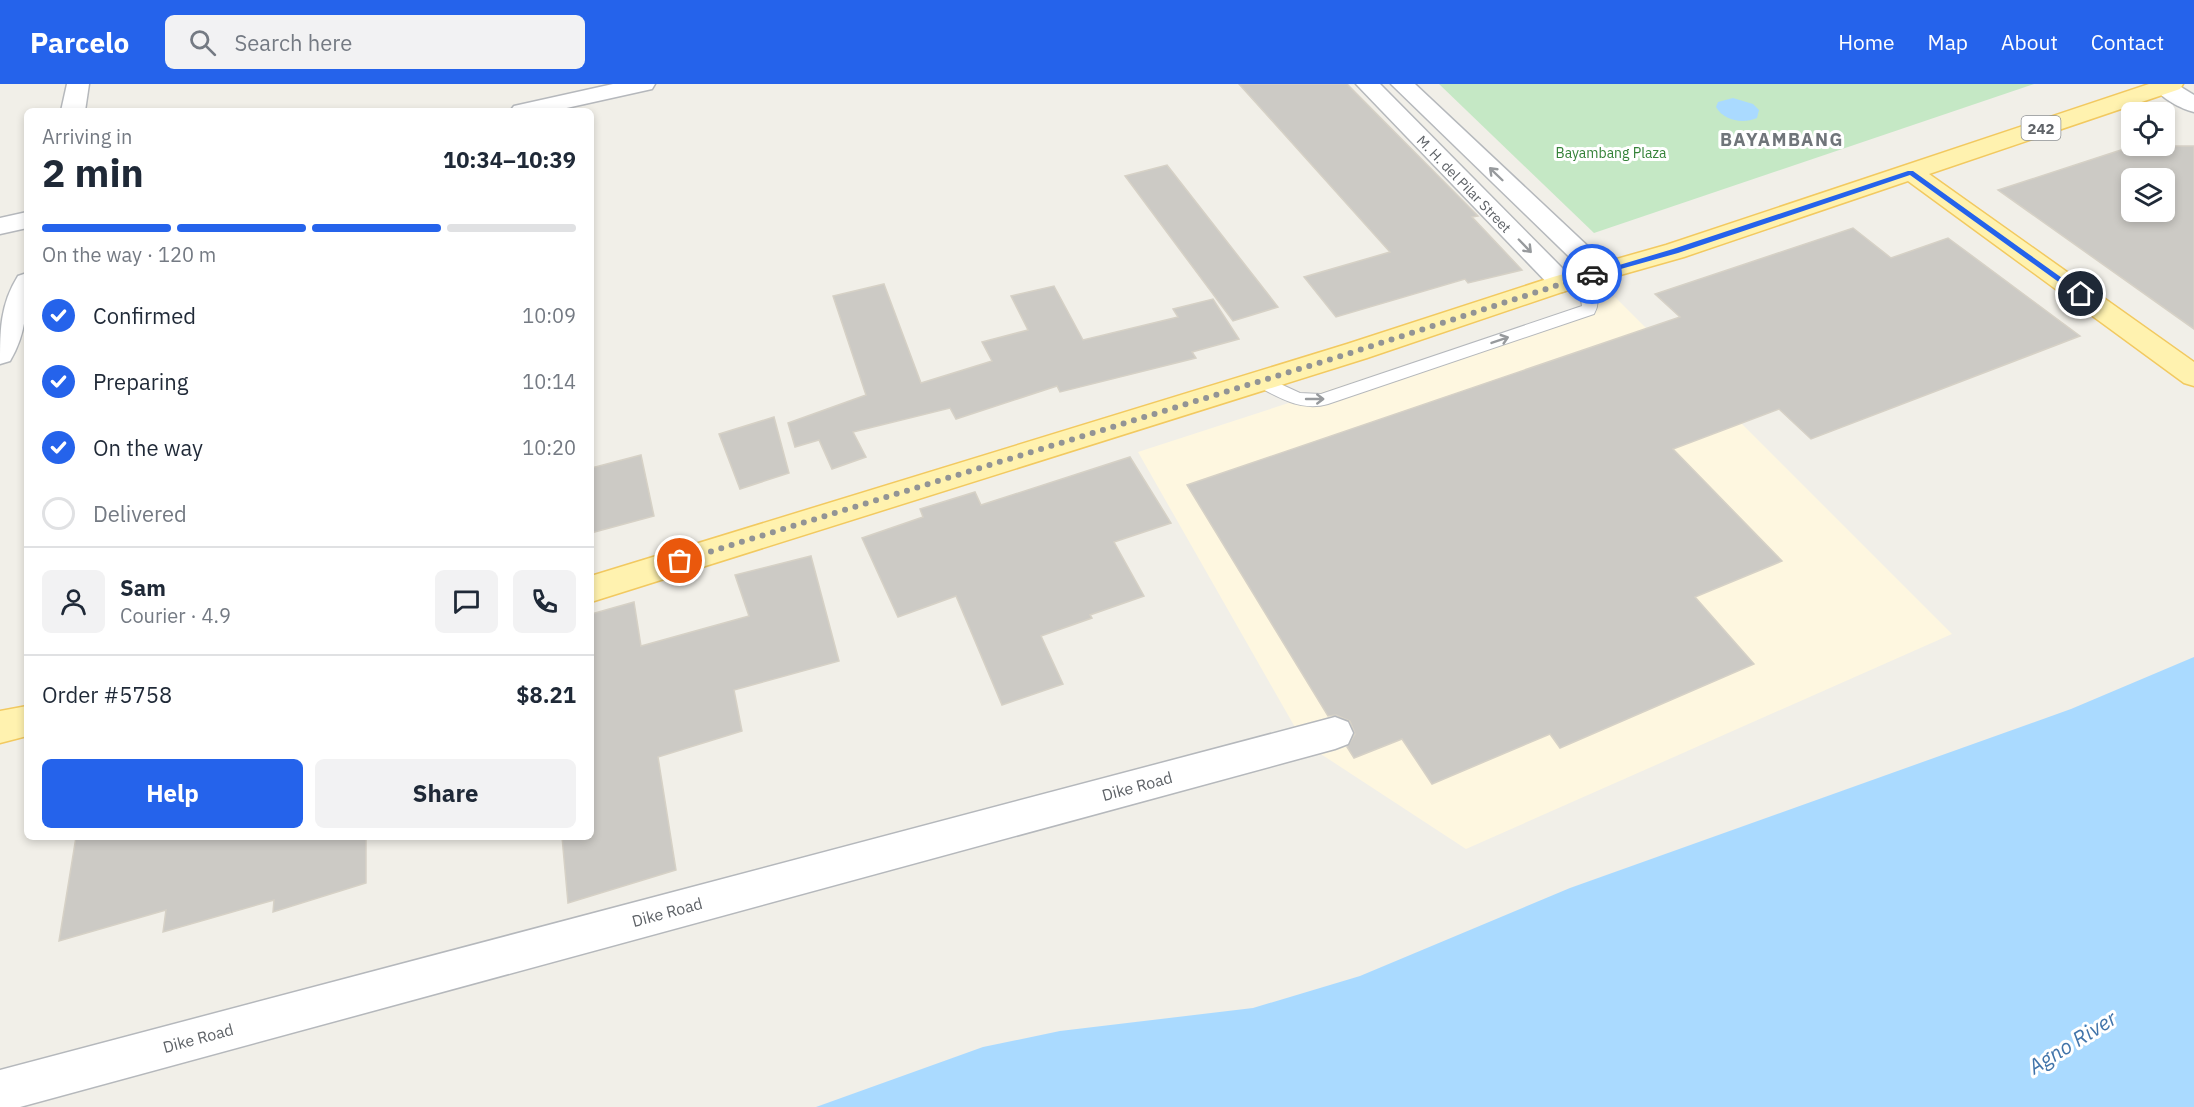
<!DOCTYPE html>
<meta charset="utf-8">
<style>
:root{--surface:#fff;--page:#f2f2f3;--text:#1f2937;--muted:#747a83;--line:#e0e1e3;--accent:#2563eb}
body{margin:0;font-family:"IBM Plex Sans",sans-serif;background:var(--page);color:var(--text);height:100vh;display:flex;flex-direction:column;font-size:22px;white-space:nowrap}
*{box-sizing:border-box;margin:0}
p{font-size:20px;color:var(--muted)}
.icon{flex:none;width:33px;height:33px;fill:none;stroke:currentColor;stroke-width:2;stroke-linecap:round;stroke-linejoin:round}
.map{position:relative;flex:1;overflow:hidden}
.details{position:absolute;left:24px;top:24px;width:570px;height:732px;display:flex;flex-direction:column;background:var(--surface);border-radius:9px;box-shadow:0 3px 9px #0003}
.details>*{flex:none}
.tools{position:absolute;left:2121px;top:18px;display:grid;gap:12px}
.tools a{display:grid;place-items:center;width:54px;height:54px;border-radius:9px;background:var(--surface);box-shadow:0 3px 9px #0003;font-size:30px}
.pin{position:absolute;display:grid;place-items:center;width:51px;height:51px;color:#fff;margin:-26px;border:3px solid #fff;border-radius:50%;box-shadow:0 2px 6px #0007}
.courier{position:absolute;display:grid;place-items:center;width:60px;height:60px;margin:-30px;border:4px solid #2563eb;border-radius:50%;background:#fff;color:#222;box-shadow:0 2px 8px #0007}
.headline em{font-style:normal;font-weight:700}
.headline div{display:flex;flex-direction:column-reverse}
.headline{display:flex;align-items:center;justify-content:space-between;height:102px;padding:0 18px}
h1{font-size:39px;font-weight:700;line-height:45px}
.bar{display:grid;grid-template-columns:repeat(4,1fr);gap:9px 6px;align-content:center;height:72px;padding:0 18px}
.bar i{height:8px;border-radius:4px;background:var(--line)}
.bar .active{background:var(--accent)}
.bar p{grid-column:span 4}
.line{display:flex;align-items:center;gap:15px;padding:0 18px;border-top:2px solid var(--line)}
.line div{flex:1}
.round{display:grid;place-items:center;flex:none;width:63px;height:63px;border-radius:9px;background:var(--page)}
ol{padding:0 18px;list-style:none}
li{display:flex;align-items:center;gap:18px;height:66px}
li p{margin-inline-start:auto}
li .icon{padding:6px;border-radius:50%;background:var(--accent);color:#fff;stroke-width:4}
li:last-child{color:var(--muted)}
li i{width:33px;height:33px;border:3px solid var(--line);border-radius:50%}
.primary-button{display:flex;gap:12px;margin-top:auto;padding:12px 18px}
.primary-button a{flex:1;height:69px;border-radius:9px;background:var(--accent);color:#fff;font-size:24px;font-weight:700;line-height:69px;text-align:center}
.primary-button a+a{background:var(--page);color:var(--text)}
header{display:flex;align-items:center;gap:36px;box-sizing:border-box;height:84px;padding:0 30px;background:var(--accent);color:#fff}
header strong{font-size:28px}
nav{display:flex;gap:33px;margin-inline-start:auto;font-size:21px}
.search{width:420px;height:54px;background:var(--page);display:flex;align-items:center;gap:15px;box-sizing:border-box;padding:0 21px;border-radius:9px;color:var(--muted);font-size:22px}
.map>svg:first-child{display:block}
.commercial{fill:#fef7e0}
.green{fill:#c5e8c5}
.water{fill:#aadaff}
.building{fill:#cccac5;stroke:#d6d1c6;stroke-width:1.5;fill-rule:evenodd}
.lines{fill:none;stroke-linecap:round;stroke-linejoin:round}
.service-casing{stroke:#b5b8bc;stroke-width:2}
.minor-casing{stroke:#b5b8bc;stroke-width:3}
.tertiary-casing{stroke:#b5b8bc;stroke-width:3}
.primary-casing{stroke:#f2c960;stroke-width:3}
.service{fill:#fff;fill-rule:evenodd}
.minor{fill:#fff;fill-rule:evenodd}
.tertiary{fill:#fff;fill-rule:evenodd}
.primary{fill:#fff2af;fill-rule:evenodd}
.oneway{stroke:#979a9d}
.route{fill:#2563eb}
.done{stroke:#929495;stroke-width:6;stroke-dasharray:0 10.8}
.labels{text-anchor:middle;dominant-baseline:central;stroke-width:6;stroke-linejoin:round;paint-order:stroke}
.far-park-label{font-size:14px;fill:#348238;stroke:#fff}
.far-street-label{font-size:14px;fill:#5f6368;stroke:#fff}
.shield{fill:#fff;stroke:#8f9295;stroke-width:1.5}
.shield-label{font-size:15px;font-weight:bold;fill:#5f6368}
.street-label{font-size:16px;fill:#5f6368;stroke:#fff}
.far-district-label{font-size:18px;font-weight:bold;letter-spacing:1.5px;fill:#70757a;stroke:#fff}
.near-water-label{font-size:21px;font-style:italic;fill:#4174aa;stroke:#fff}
</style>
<header>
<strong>Parcelo</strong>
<div class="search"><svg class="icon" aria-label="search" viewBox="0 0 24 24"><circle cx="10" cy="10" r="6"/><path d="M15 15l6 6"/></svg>Search here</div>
<nav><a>Home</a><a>Map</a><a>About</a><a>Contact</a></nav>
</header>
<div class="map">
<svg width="2194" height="1023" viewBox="0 0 2194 1023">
<rect width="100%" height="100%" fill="#f1efe8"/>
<path class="commercial" d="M 1615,213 L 1952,550 L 1466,765 L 1304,659 L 1138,368 Z"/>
<path class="green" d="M 1439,0 L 2034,0 L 1594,149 Z"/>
<g class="water">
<path d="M 1733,14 L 1753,20 L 1759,26 L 1757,34 C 1743,40 1724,37 1716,23 L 1718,18 Z"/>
<path d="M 2194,573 L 2194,1023 L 816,1023 L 983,963 L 1060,947 L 1253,924 L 1360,892 L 1570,804 L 2071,625 Z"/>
</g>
<g class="building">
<path d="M 1239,0 L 1347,0 L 1478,132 L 1472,133 L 1522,186 L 1468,199 L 1465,195 L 1336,233 L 1304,193 L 1390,168 Z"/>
<path d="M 2133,62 L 2194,62 L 2194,245 L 1998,106 ZM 2132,94 L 2164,94 L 2164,128 L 2132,128 Z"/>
<path d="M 1167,81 L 1278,223 L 1233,237 L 1125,92 Z"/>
<path d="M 1853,144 L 1891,174 L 1948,154 L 2080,252 L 1811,355 L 1779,325 L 1673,365 L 1782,477 L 1695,513 L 1754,580 L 1560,664 L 1550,650 L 1432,700 L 1402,655 L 1354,674 L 1347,663 L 1355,650 L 1350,637 L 1336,631 L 1328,632 L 1187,401 L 1680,233 L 1655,210 Z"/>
<path d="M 884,200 L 921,299 L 992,277 L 982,258 L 1028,246 L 1011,212 L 1054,202 L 1083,256 L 1178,233 L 1173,225 L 1213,215 L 1239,255 L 1192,268 L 1196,274 L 1060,308 L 1057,302 L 956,335 L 950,324 L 853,348 L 866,373 L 832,385 L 819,356 L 795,363 L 788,339 L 866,311 L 833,212 Z"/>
<path d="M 774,333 L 789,389 L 740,405 L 719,350 Z"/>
<path d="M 641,371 L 654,432 L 591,449 L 591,384 Z"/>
<path d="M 1130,373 L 1171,439 L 1114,458 L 1144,512 L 1090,531 L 1092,534 L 1041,552 L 1063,600 L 1002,621 L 956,512 L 898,533 L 862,454 L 923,433 L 920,425 L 975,408 L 981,421 Z"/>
<path d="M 811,472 L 839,577 L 734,606 L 742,647 L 658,673 L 676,786 L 568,819 L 562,753 L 591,753 L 591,530 L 634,518 L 641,562 L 749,532 L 735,491 Z"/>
<path d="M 76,753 L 366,753 L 366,799 L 273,828 L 274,816 L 163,848 L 166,826 L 59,857 Z"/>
</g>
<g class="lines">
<defs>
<path id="service" d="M 1578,190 L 1584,191 C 1593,204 1603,215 1594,230 L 1328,320 C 1301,328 1278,313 1255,301 L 1253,297 L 1255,293 L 1261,291 L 1300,309 L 1321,310 L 1582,222 L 1580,210 L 1570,195 Z"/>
<g id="minor">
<path d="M 67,0 L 89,0 L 85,27 L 61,27 Z"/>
<path d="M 613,0 L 655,0 L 652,5 L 553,27 L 510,27 L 514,22 Z"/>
<path d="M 2156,0 L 2176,0 L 2194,11 L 2194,28 C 2181,25 2161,14 2154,3 Z"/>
<path d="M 27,128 L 27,144 L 0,150 L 0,134 Z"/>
<path d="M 27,189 C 27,222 27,248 10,277 L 0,280 C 0,247 0,221 18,192 Z"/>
<path d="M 1335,633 L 1348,638 L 1353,649 L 1348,660 L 1335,665 L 20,1023 L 0,1023 L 0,986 Z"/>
</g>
<g id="tertiary">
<path d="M 1356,0 L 1380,0 L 1571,193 L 1575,199 L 1571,205 L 1562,208 L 1553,205 Z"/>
<path d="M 1391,0 L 1415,0 L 1609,182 L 1613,188 L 1609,194 L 1600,197 L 1591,194 Z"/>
</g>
<g id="primary">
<path d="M 2149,0 L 2183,0 L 2180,5 L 1929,90 L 2194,278 L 2194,302 L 2184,299 L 1908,97 L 1684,173 L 1571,205 L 1367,274 L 591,518 L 591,492 L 1347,260 L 1553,193 L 1666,161 Z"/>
<path d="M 27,622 L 27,652 L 0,659 L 0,627 Z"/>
</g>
</defs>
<use href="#service" class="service-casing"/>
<use href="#minor" class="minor-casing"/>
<use href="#tertiary" class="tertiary-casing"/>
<use href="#primary" class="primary-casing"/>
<use href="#service" class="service"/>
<use href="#minor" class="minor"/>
<use href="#tertiary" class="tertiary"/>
<use href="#primary" class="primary"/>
</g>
<defs><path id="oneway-shaft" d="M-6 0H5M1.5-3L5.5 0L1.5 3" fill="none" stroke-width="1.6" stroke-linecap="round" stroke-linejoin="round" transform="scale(1.5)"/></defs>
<g class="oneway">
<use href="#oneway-shaft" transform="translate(1496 90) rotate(-136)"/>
<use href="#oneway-shaft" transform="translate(1525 162) rotate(46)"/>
<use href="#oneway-shaft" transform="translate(1500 256) rotate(-19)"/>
<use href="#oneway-shaft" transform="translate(1315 315)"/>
</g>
<path class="route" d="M 1908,87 L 1913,87 L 2083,209 L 2083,212 L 2078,212 L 1910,91 L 1678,169 L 1592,193 L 1589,190 L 1673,165 Z"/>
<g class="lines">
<path class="done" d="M 680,477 L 1338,273 L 1592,190"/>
</g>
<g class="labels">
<g class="far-park-label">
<text x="1611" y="69">Bayambang Plaza</text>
</g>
<g class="far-street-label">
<text transform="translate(1464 100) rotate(46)">M. H. del Pilar Street</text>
</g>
<rect class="shield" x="2021.5" y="32" width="39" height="24" rx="4.5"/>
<g class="shield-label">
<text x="2041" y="44">242</text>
</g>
<g class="street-label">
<text transform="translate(1137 702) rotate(-15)">Dike Road</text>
<text transform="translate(667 828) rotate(-15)">Dike Road</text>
<text transform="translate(198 954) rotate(-15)">Dike Road</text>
</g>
<g class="far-district-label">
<text x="1782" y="55">BAYAMBANG</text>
</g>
<g class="near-water-label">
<text transform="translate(2072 958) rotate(-32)">Agno River</text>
</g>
</g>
</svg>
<div class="tools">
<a><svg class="icon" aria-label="locate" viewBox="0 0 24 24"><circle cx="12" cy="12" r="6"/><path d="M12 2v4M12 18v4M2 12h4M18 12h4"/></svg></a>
<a><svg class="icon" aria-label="layers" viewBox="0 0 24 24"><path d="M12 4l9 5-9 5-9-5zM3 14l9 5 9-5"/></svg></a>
</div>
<div class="pin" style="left:680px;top:477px;background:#ea580c"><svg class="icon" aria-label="bag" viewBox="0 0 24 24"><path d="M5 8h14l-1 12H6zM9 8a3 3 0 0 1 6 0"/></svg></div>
<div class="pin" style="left:2081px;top:210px;background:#1f2937"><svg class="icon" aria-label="home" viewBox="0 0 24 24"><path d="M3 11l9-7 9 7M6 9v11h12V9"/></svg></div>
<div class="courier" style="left:1592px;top:190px"><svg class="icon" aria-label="car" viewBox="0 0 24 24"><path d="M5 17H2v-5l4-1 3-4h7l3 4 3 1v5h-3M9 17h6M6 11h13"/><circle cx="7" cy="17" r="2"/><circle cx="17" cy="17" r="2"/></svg></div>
<section class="details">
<div class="headline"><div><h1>2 min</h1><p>Arriving in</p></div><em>10:34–10:39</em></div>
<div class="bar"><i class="active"></i><i class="active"></i><i class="active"></i><i></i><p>On the way · 120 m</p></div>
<ol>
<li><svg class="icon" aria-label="check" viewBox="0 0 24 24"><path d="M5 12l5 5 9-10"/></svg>Confirmed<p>10:09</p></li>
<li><svg class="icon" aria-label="check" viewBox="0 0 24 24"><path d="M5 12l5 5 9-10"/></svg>Preparing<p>10:14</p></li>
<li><svg class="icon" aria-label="check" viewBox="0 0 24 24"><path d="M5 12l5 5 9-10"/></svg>On the way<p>10:20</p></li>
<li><i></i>Delivered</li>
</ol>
<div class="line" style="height:108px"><a class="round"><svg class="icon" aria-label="person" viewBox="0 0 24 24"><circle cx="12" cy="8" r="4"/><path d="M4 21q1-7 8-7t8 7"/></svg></a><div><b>Sam</b><p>Courier · 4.9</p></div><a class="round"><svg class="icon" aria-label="chat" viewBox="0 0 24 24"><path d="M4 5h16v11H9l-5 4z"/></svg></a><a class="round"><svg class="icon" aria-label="phone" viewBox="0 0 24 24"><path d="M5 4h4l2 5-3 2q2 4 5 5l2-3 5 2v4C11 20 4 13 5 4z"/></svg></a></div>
<div class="line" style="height:78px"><div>Order #5758</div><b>$8.21</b></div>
<div class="primary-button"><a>Help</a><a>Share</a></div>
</section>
</div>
